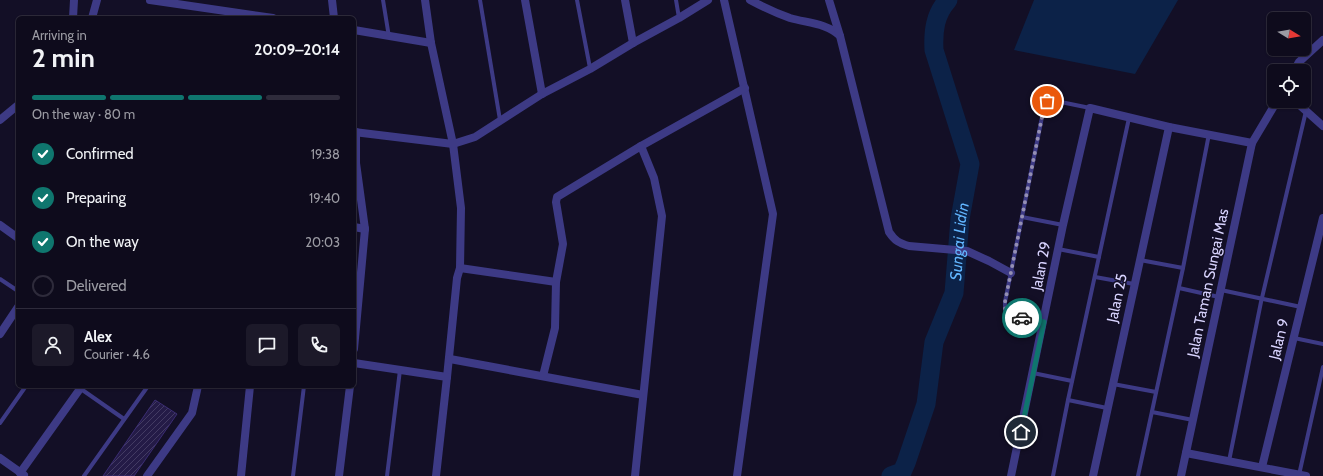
<!DOCTYPE html>
<meta charset="utf-8">
<style>
:root{--surface:#0e0b1c;--page:#1c1929;--text:#f1f3f6;--muted:#9b9ba3;--line:#2e2b3b;--accent:#0f766e}
body{margin:0;font-family:Cabin,sans-serif;background:var(--page);color:var(--text);height:100vh;display:flex;flex-direction:column;font-size:15px;white-space:nowrap}
*{box-sizing:border-box;margin:0}
p{font-size:13px;color:var(--muted)}
.icon{flex:none;width:22px;height:22px;fill:none;stroke:currentColor;stroke-width:2;stroke-linecap:round;stroke-linejoin:round}
.map{position:relative;flex:1;overflow:hidden}
.drawer{position:absolute;left:16px;top:16px;width:340px;height:372px;display:flex;flex-direction:column;background:var(--surface);border-radius:6px;box-shadow:0 1px 3px #0004,0 0 0 1px var(--line)}
.drawer>*{flex:none}
.needle{width:26px;rotate:101deg}
.controls{position:absolute;left:1267px;top:12px;display:grid;gap:8px}
.controls a{display:grid;place-items:center;width:44px;height:44px;border-radius:6px;background:var(--surface);box-shadow:0 1px 3px #0004,0 0 0 1px var(--line);font-size:20px}
.pin{position:absolute;display:grid;place-items:center;width:34px;height:34px;color:#fff;margin:-17px;border:2px solid #fff;border-radius:50%;box-shadow:0 1px 4px #0007}
.courier{position:absolute;display:grid;place-items:center;width:40px;height:40px;margin:-20px;border:3px solid #0f766e;border-radius:50%;background:#fff;color:#222;box-shadow:0 1px 5px #0007}
.overview em{font-style:normal;font-weight:700}
.overview div{display:flex;flex-direction:column-reverse}
.overview{display:flex;align-items:center;justify-content:space-between;height:68px;padding:0 16px}
h1{font-size:26px;font-weight:700;line-height:30px}
.bar{display:grid;grid-template-columns:repeat(4,1fr);gap:6px 4px;align-content:center;height:48px;padding:0 16px}
.bar i{height:5px;border-radius:3px;background:var(--line)}
.bar .active{background:var(--accent)}
.bar p{grid-column:span 4}
.line{display:flex;align-items:center;gap:10px;padding:0 16px;border-top:1px solid var(--line)}
.line div{flex:1}
.round{display:grid;place-items:center;flex:none;width:42px;height:42px;border-radius:6px;background:var(--page)}
ol{padding:0 16px;list-style:none}
li{display:flex;align-items:center;gap:12px;height:44px}
li p{margin-inline-start:auto}
li .icon{padding:4px;border-radius:50%;background:var(--accent);color:#fff;stroke-width:4}
li:last-child{color:var(--muted)}
li i{width:22px;height:22px;border:2px solid var(--line);border-radius:50%}
.map>svg:first-child{display:block}
.water{fill:#0c2248}
.lines{fill:none;stroke-linecap:round;stroke-linejoin:round}
.river{stroke:#0c2248;stroke-width:19}
.building{fill:url(#building-hatch);stroke:#3b2d73}
.lane{stroke:#3d3a85;stroke-width:4}
.street{stroke:#3d3a85;stroke-width:8}
.done{stroke:#948fb3;stroke-width:4;stroke-dasharray:0 7.2}
.route{stroke:#0f766e;stroke-width:5}
.labels{text-anchor:middle;dominant-baseline:central;stroke-width:3;stroke-linejoin:round;paint-order:stroke}
.street-label{font-size:15px;fill:#d9d4ff;stroke:#130f26}
.water-label{font-size:16px;font-style:italic;fill:#62b6ff;stroke:#130f26}
</style>
<div class="map">
<svg width="1323" height="476" viewBox="0 0 1323 476">
<defs>
<pattern id="building-hatch" width="6" height="6" patternUnits="userSpaceOnUse"><rect width="6" height="6" fill="#241b47"/><path d="M-1 1l2-2M0 6l6-6M5 7l2-2" fill="none" stroke="#433b63"/></pattern>
</defs>
<rect width="100%" height="100%" fill="#130f26"/>
<path class="water" d="M 1034,0 L 1178,0 L 1135,74 L 1014,50 Z"/>
<g class="lines">
<path class="river" id="s1" d="M 891,476 L 902,472 L 906,463 L 926,404 L 934,342 L 954,293 L 960,219 L 970,164 L 934,50 C 933,31 935,14 948,0"/>
</g>
<path class="building" d="M 155,400 L 177,414 L 134,476 L 103,476 Z"/>
<g class="lines">
<g class="lane">
<path d="M 383,0 L 389,37"/>
<path d="M 480,0 L 500,120"/>
<path d="M 577,0 L 590,68"/>
<path d="M 676,0 L 679,18"/>
<path d="M 1022,217 L 1063,225"/>
<path d="M 1058,249 L 1099,257"/>
<path d="M 1140,260 L 1183,268"/>
<path d="M 1095,277 L 1134,284"/>
<path d="M 0,279 L 18,291"/>
<path d="M 1179,288 L 1219,297"/>
<path d="M 1221,290 L 1301,307"/>
<path d="M 1044,322 L 1007,314 L 1005,310 L 1005,302 L 1042,117 C 1044,110 1044,103 1051,100 L 1090,108"/>
<path d="M 1294,338 L 1323,344"/>
<path d="M 1033,373 L 1072,381"/>
<path d="M 1113,384 L 1156,392"/>
<path d="M 81,389 L 124,419"/>
<path d="M 1068,400 L 1107,408"/>
<path d="M 1152,412 L 1193,420"/>
<path d="M 0,423 L 26,386"/>
<path d="M 1229,461 L 1261,302 L 1306,111"/>
<path d="M 1299,475 L 1323,367"/>
<path d="M 84,476 L 148,386"/>
<path d="M 293,476 L 304,386"/>
<path d="M 387,476 L 400,370"/>
<path d="M 1053,476 L 1068,400 L 1129,118"/>
<path d="M 1138,476 L 1183,268 L 1209,134"/>
</g>
<g class="street">
<path d="M 150,0 L 273,18"/>
<path d="M 332,0 L 334,18"/>
<path d="M 425,0 L 431,43 L 453,144 L 461,208 L 460,268 L 457,278 L 447,377"/>
<path d="M 525,0 L 542,94"/>
<path d="M 625,0 L 633,43"/>
<path d="M 724,0 L 773,214 L 737,476"/>
<path d="M 750,0 C 763,7 776,13 790,18 C 807,23 827,23 840,36 L 889,232 C 895,241 899,243 909,246 L 967,251 L 989,261 L 1011,273"/>
<path d="M 829,0 L 840,36"/>
<path d="M 73,18 L 74,0"/>
<path d="M 92,18 L 97,0"/>
<path d="M 354,30 L 431,43"/>
<path d="M 1294,71 L 1299,62 L 1323,40"/>
<path d="M 1295,101 L 1323,126"/>
<path d="M 0,120 L 18,105"/>
<path d="M 354,132 L 453,144 L 475,137 L 542,94 L 590,69 L 633,43 L 679,18 L 708,0"/>
<path d="M 0,225 L 18,238"/>
<path d="M 354,227 L 365,229"/>
<path d="M 460,268 L 556,282"/>
<path d="M 0,334 L 18,307"/>
<path d="M 354,349 L 365,229 L 356,163 L 356,132"/>
<path d="M 450,359 L 643,395"/>
<path d="M 354,363 L 447,377 L 436,476"/>
<path d="M 543,376 L 555,328 L 556,282 L 563,244 L 556,202 L 557,197 L 641,146 L 745,88"/>
<path d="M 1186,453 L 1306,476"/>
<path d="M 0,458 L 24,475"/>
<path d="M 1262,467 L 1323,218"/>
<path d="M 20,473 L 82,386"/>
<path d="M 147,476 L 192,413 L 198,386"/>
<path d="M 241,476 L 250,386"/>
<path d="M 339,476 L 350,386"/>
<path d="M 635,476 L 662,216 L 654,178 L 641,146"/>
<path d="M 1011,476 L 1063,225 L 1090,108 L 1169,127 L 1252,143"/>
<path d="M 1093,476 L 1169,127"/>
<path d="M 1181,476 L 1252,143 L 1277,101"/>
</g>
</g>
<g class="lines">
<path class="done" d="M 1022,318 L 1007,314 L 1005,310 L 1005,302 L 1042,117 L 1045,104 L 1047,101"/>
<path class="route" d="M 1021,432 L 1044,322 L 1022,318"/>
</g>
<g class="labels">
<g class="street-label">
<text transform="translate(1041 266) rotate(-79)">Jalan 29</text>
<text transform="translate(1208 283) rotate(-78)">Jalan Taman Sungai Mas</text>
<text transform="translate(1117 298) rotate(-78)">Jalan 25</text>
<text transform="translate(1279 339) rotate(-76)">Jalan 9</text>
</g>
<g class="water-label">
<text stroke="none"><textPath href="#s1" startOffset="251">Sungai Lidin</textPath></text>
</g>
</g>
</svg>
<div class="controls">
<a><svg class="needle" viewBox="-14 -14 28 28"><path d="M0-13l5 13h-10z" fill="#e53935"/><path d="M0 13l5-13h-10z" fill="#9b9ba3"/></svg></a>
<a><svg class="icon" aria-label="locate" viewBox="0 0 24 24"><circle cx="12" cy="12" r="6"/><path d="M12 2v4M12 18v4M2 12h4M18 12h4"/></svg></a>
</div>
<div class="pin" style="left:1047px;top:101px;background:#ea580c"><svg class="icon" aria-label="bag" viewBox="0 0 24 24"><path d="M5 8h14l-1 12H6zM9 8a3 3 0 0 1 6 0"/></svg></div>
<div class="pin" style="left:1021px;top:432px;background:#1f2937"><svg class="icon" aria-label="home" viewBox="0 0 24 24"><path d="M3 11l9-7 9 7M6 9v11h12V9"/></svg></div>
<div class="courier" style="left:1022px;top:318px"><svg class="icon" aria-label="car" viewBox="0 0 24 24"><path d="M5 17H2v-5l4-1 3-4h7l3 4 3 1v5h-3M9 17h6M6 11h13"/><circle cx="7" cy="17" r="2"/><circle cx="17" cy="17" r="2"/></svg></div>
<section class="drawer">
<div class="overview"><div><h1>2 min</h1><p>Arriving in</p></div><em>20:09–20:14</em></div>
<div class="bar"><i class="active"></i><i class="active"></i><i class="active"></i><i></i><p>On the way · 80 m</p></div>
<ol>
<li><svg class="icon" aria-label="check" viewBox="0 0 24 24"><path d="M5 12l5 5 9-10"/></svg>Confirmed<p>19:38</p></li>
<li><svg class="icon" aria-label="check" viewBox="0 0 24 24"><path d="M5 12l5 5 9-10"/></svg>Preparing<p>19:40</p></li>
<li><svg class="icon" aria-label="check" viewBox="0 0 24 24"><path d="M5 12l5 5 9-10"/></svg>On the way<p>20:03</p></li>
<li><i></i>Delivered</li>
</ol>
<div class="line" style="height:72px"><a class="round"><svg class="icon" aria-label="person" viewBox="0 0 24 24"><circle cx="12" cy="8" r="4"/><path d="M4 21q1-7 8-7t8 7"/></svg></a><div><b>Alex</b><p>Courier · 4.6</p></div><a class="round"><svg class="icon" aria-label="chat" viewBox="0 0 24 24"><path d="M4 5h16v11H9l-5 4z"/></svg></a><a class="round"><svg class="icon" aria-label="phone" viewBox="0 0 24 24"><path d="M5 4h4l2 5-3 2q2 4 5 5l2-3 5 2v4C11 20 4 13 5 4z"/></svg></a></div>
</section>
</div>
